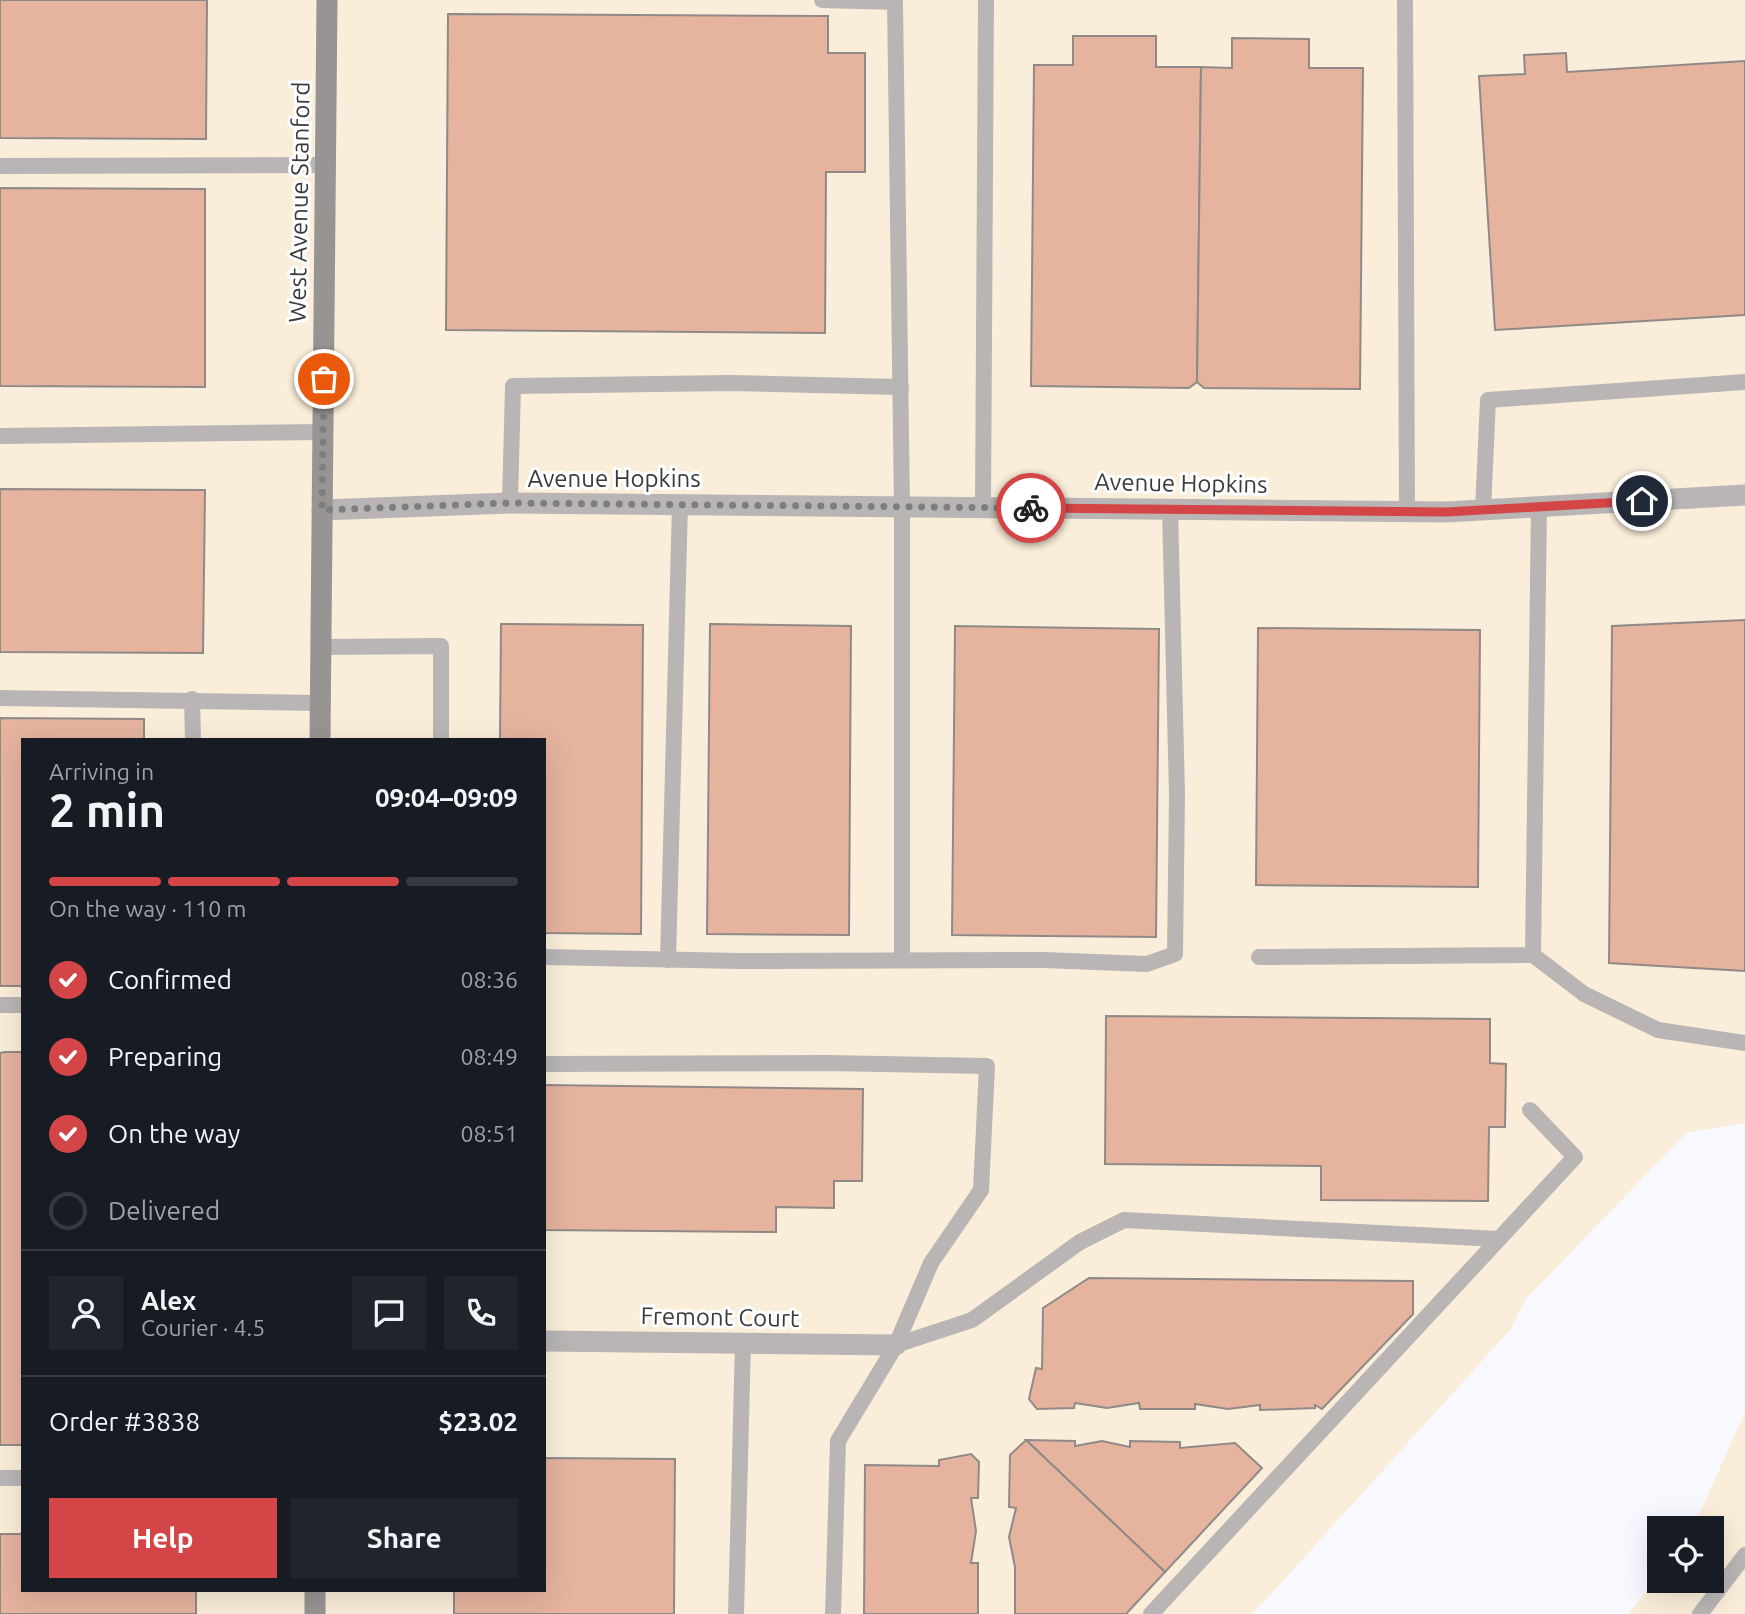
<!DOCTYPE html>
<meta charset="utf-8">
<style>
:root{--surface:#171b24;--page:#20242c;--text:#f1f3f6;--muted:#9ea1a6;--line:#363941;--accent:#d44547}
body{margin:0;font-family:Ubuntu,sans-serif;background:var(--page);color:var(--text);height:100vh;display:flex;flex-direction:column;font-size:26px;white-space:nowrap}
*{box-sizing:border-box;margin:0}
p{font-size:23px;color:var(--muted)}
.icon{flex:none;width:38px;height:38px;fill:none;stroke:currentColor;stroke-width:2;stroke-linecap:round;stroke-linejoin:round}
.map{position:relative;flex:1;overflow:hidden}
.sheet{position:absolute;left:21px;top:738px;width:525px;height:854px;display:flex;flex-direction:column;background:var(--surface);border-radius:0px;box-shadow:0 7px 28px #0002}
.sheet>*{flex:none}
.tools{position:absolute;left:1647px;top:1516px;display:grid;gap:14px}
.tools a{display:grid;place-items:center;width:77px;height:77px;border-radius:0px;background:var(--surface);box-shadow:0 7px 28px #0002;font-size:35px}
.pin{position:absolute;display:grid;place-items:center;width:60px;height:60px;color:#fff;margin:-30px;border:4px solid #fff;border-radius:50%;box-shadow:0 2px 7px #0007}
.courier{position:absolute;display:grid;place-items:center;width:70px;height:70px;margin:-35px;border:5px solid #d44547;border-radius:50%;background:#fff;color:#222;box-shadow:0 2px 9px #0007}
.headline em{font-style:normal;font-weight:700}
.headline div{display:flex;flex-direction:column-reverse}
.headline{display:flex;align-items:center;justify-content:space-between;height:119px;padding:0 28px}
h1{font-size:46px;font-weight:700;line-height:52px}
.bar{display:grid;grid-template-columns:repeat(4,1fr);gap:10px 7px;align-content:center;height:84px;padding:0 28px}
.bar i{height:9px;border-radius:5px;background:var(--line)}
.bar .selected{background:var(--accent)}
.bar p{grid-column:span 4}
.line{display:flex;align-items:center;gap:18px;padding:0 28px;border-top:2px solid var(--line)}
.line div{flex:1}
.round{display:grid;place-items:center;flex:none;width:74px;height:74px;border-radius:0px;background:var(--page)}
ol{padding:0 28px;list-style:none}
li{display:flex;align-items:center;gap:21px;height:77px}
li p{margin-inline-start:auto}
li .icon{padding:7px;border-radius:50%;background:var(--accent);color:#fff;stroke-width:4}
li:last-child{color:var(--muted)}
li i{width:38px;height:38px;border:4px solid var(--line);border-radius:50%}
.cta{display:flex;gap:14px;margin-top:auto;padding:14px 28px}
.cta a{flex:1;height:80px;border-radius:0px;background:var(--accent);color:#fff;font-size:28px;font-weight:700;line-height:80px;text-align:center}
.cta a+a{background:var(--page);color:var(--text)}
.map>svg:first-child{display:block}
.industrial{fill:#faeeda;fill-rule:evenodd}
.building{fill:#e5b39e;stroke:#8f8a88;stroke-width:2}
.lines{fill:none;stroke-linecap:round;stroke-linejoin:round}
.lane{stroke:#b8b5b4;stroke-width:16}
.street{stroke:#b8b5b4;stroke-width:21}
.secondary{stroke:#979493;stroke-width:21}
.done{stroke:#7c7e81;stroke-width:7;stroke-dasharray:0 12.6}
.route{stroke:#d44547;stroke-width:9}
.labels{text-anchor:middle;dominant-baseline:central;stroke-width:6;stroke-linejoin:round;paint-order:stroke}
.street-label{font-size:24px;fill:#3a3b3d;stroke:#fff}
</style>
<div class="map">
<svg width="1745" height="1614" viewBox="0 0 1745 1614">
<rect width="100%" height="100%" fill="#f8f9fe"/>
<g class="industrial">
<path d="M 0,0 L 1745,0 L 1745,1123 L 1686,1133 L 1526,1299 L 1510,1330 L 1253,1614 L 0,1614 ZM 23,740 L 544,740 L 544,1591 L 23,1591 Z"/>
<path d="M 1745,1412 L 1745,1614 L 1628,1614 L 1659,1577 L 1659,1580 L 1712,1580 L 1712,1528 L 1693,1528 Z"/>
</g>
<g class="building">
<path d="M 0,0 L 207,0 L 206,139 L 0,138 Z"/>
<path d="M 448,14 L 828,16 L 828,53 L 865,53 L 865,172 L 826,172 L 825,333 L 446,330 Z"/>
<path d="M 1073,36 L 1156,36 L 1156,67 L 1201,67 L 1197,382 L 1189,388 L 1031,386 L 1034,65 L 1073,65 Z"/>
<path d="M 1232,38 L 1309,39 L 1309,68 L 1363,68 L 1360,389 L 1204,388 L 1197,382 L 1201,67 L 1232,68 Z"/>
<path d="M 1566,53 L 1567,72 L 1745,61 L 1745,315 L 1495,330 L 1479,76 L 1525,74 L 1524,55 Z"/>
<path d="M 0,188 L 205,189 L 205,387 L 0,386 Z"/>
<path d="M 0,489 L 205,490 L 203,653 L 0,652 Z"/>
<path d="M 1745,620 L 1745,971 L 1609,963 L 1612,626 Z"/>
<path d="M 501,624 L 643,625 L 641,934 L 544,933 L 544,740 L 500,740 Z"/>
<path d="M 710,624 L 851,626 L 849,935 L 707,934 Z"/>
<path d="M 955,626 L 1159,629 L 1156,937 L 952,935 Z"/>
<path d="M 1258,628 L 1480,630 L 1478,887 L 1256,885 Z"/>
<path d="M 0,718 L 144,719 L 144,740 L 23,740 L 23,986 L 0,986 Z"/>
<path d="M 1106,1016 L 1490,1019 L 1490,1063 L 1506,1064 L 1505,1127 L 1489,1127 L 1488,1201 L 1321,1200 L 1321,1166 L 1105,1164 Z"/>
<path d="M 5,1052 L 23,1052 L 23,1445 L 0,1445 L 0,1053 Z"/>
<path d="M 544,1085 L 863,1089 L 862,1181 L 834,1181 L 834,1208 L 776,1207 L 776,1232 L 544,1230 Z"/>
<path d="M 1089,1278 L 1413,1281 L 1413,1314 L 1322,1409 L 1315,1405 L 1315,1408 L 1260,1410 L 1260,1405 L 1228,1409 L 1195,1404 L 1195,1409 L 1140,1409 L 1139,1403 L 1107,1408 L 1075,1403 L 1074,1408 L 1037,1409 L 1029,1399 L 1036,1368 L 1042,1369 L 1043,1308 Z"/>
<path d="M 1026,1440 L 1075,1441 L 1075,1446 L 1102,1441 L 1130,1447 L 1130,1441 L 1180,1442 L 1180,1448 L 1235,1443 L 1262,1468 L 1165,1572 Z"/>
<path d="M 1026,1440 L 1165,1572 L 1126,1614 L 1015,1614 L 1015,1567 L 1009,1537 L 1016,1508 L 1009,1507 L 1010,1455 Z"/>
<path d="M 971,1454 L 979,1462 L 978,1498 L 971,1498 L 976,1531 L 971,1563 L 978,1563 L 978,1614 L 864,1614 L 865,1465 L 939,1466 L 939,1460 Z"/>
<path d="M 544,1458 L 675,1459 L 674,1614 L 454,1614 L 454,1591 L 544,1591 Z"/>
<path d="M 0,1534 L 23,1534 L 23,1591 L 196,1591 L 196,1614 L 0,1614 Z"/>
</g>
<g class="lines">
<g class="lane">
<path d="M 822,0 L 895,2 L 902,506 L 902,960"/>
<path d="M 1405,0 L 1407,512"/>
<path d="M 0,166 L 326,165"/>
<path d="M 0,436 L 324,432"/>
<path d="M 510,503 L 513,386 L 730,383 L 901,387"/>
<path d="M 983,507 L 986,0"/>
<path d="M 1483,510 L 1488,400 L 1745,382"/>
<path d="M 320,647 L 441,646 L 441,740"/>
<path d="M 0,698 L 320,703"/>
<path d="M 192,699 L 193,740"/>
<path d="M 1533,955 L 1584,994 L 1658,1030 L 1745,1043"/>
<path d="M 544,957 L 739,961 L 1044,960 L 1147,964 L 1175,954 L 1177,794 L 1170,509"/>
<path d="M 1259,957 L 1533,955 L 1539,507"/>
<path d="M 668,960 L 680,504"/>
<path d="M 0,1005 L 23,1005"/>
<path d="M 544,1064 L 828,1063 L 987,1066 L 981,1190 L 931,1263 L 896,1345 L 838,1441 L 833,1614"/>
<path d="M 896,1345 L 972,1320 L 1080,1242 L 1124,1220 L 1499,1239 L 1575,1157 L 1530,1110"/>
<path d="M 0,1478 L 23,1478"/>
<path d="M 736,1614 L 743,1343"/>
<path d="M 1151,1614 L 1499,1239"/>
<path d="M 1700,1614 L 1745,1555"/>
</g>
<g class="street">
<path d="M 322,510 L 510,503 L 1446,512 L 1745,495"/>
<path d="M 544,1341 L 896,1345"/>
</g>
<g class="secondary">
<path d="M 320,740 L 327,0"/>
<path d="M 315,1614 L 315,1591"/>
</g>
</g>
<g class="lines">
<path class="done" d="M 324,379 L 322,510 L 510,503 L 1031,508"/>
<path class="route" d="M 1031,508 L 1446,512 L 1642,501"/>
</g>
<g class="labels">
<g class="street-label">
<text transform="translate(299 202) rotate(-89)">West Avenue Stanford</text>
<text x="614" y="478">Avenue Hopkins</text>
<text transform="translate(1181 483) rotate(1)">Avenue Hopkins</text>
<text transform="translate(720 1317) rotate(1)">Fremont Court</text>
</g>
</g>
</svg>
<div class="tools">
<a><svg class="icon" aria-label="locate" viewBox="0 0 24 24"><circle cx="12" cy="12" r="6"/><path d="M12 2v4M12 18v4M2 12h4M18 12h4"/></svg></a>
</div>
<div class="pin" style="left:324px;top:379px;background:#ea580c"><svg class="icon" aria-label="bag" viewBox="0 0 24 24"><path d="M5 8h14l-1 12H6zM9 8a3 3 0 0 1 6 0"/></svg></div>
<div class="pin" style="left:1642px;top:501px;background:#1f2937"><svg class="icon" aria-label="home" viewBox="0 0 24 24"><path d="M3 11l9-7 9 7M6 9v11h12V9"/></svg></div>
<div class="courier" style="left:1031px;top:508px"><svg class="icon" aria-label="bike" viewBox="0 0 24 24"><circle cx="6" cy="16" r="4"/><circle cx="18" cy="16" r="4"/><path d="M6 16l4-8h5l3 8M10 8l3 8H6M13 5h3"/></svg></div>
<section class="sheet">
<div class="headline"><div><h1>2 min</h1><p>Arriving in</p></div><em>09:04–09:09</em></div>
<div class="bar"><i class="selected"></i><i class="selected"></i><i class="selected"></i><i></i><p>On the way · 110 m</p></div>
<ol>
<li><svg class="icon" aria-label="check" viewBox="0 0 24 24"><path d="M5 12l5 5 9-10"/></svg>Confirmed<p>08:36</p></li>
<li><svg class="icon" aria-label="check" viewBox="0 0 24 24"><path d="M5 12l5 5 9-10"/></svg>Preparing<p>08:49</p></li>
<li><svg class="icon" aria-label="check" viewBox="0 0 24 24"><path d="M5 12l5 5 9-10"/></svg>On the way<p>08:51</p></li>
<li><i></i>Delivered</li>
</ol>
<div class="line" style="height:126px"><a class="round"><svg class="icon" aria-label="person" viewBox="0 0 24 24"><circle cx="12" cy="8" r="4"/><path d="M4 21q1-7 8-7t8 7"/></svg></a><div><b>Alex</b><p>Courier · 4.5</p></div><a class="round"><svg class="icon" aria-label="chat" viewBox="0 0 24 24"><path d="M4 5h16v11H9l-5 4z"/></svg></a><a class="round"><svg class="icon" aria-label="phone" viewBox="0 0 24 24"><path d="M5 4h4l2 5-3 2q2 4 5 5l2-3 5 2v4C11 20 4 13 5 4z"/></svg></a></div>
<div class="line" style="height:91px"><div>Order #3838</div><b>$23.02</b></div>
<div class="cta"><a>Help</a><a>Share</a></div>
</section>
</div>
